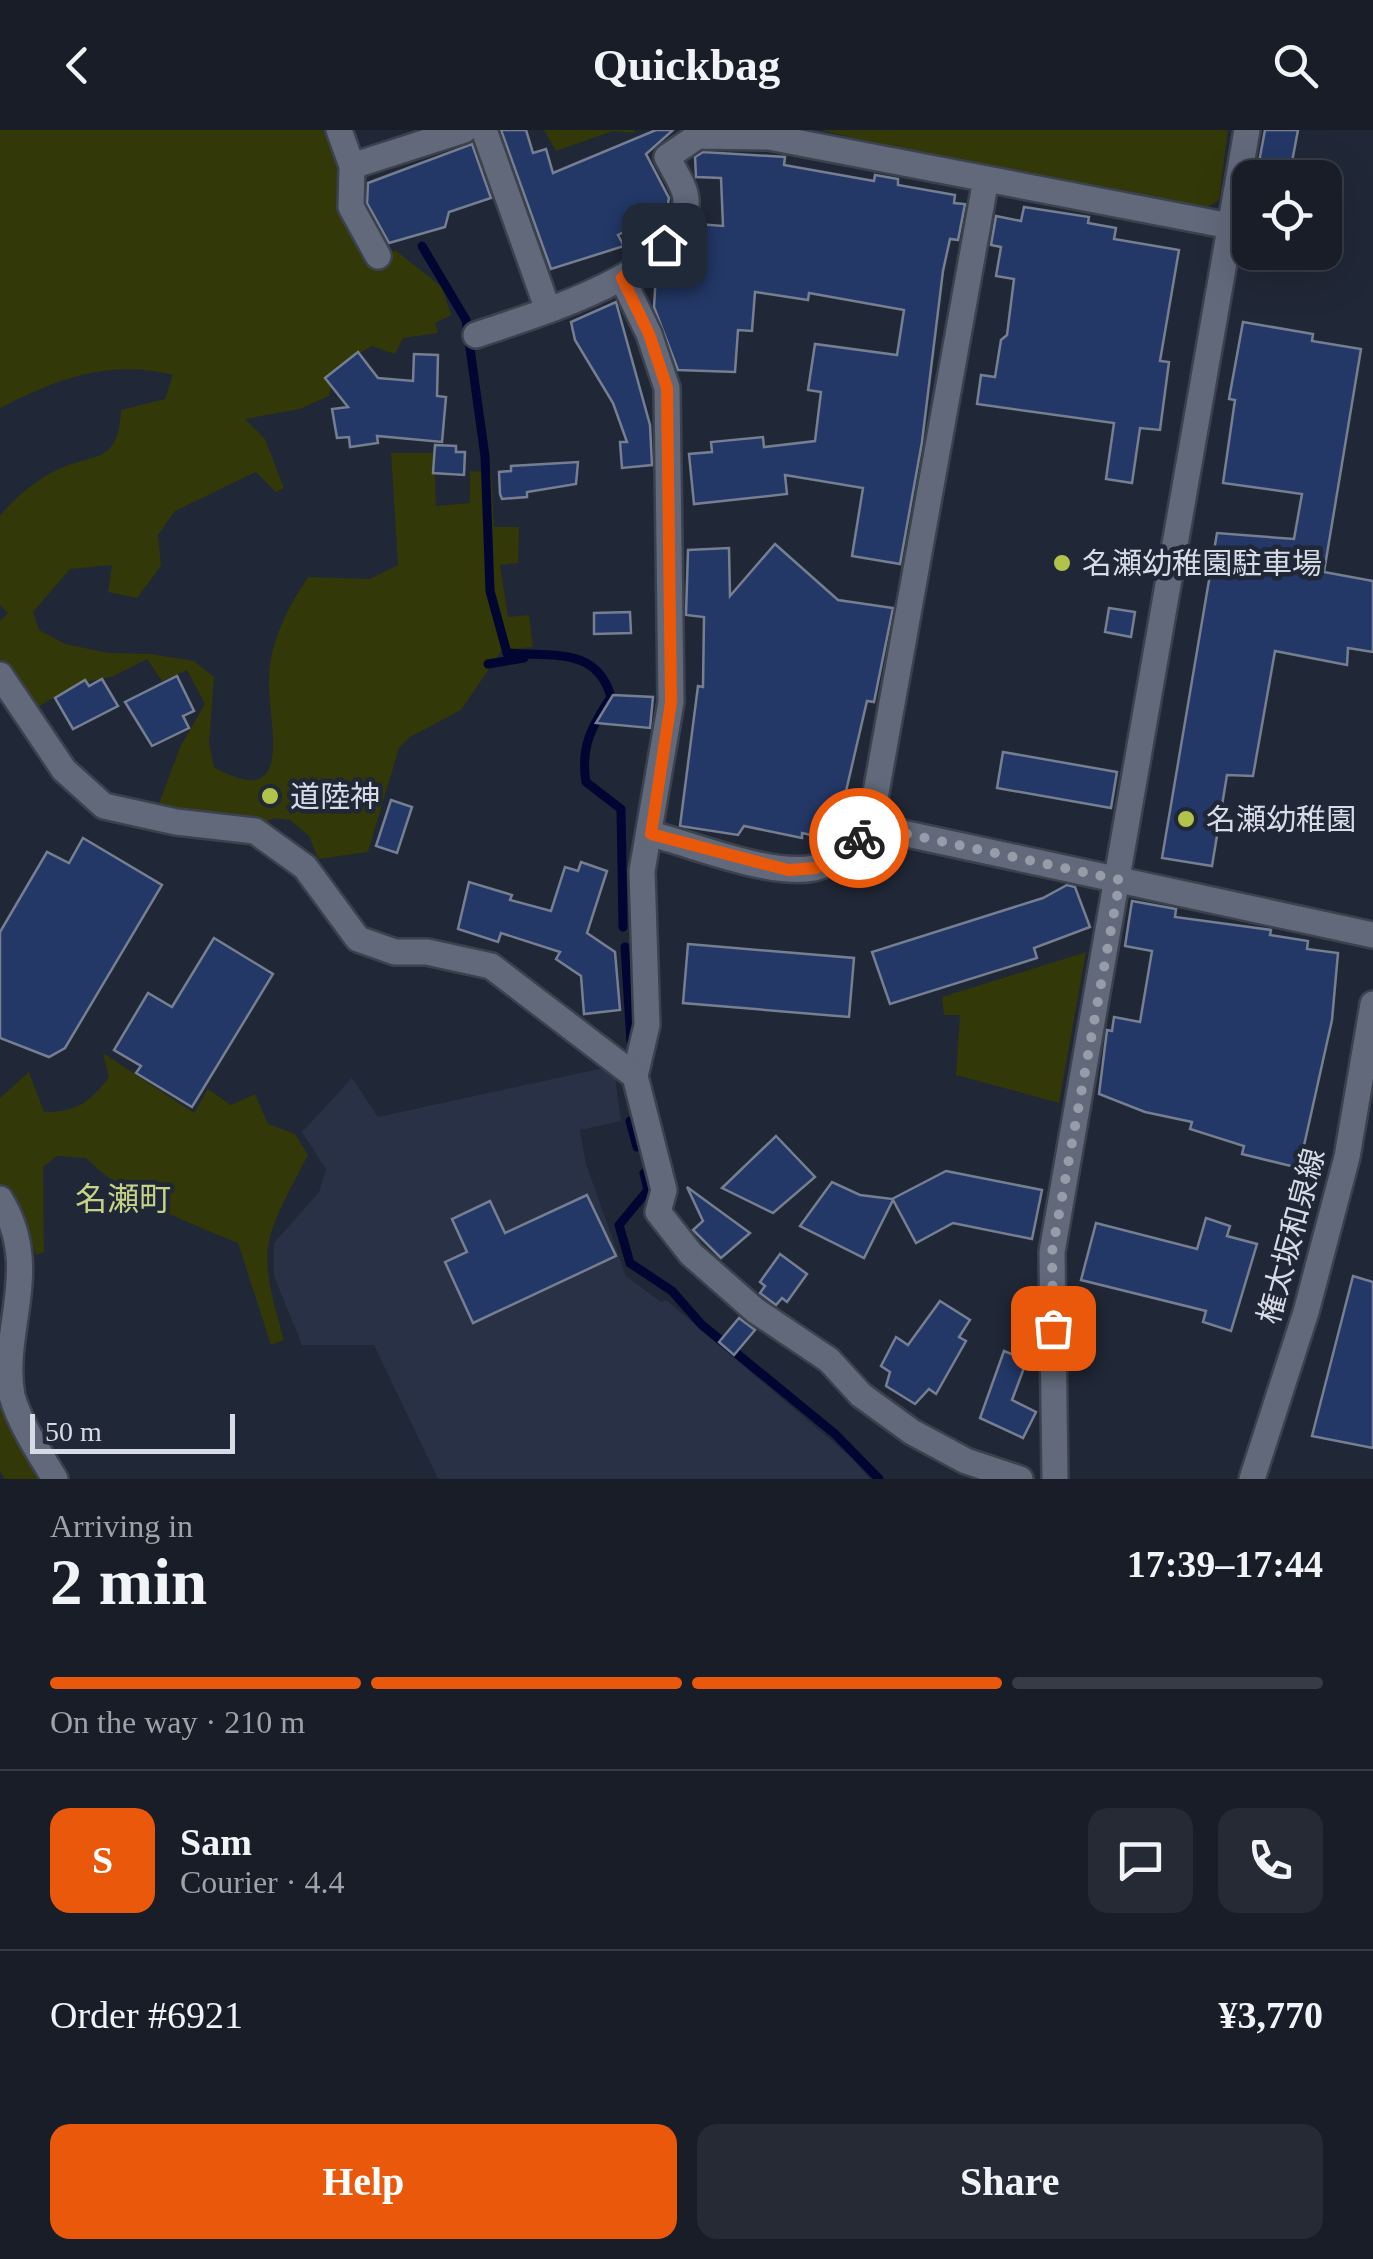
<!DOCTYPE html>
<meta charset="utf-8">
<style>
:root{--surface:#181d28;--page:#252a34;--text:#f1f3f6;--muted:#9fa2a8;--line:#363b45;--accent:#ea580c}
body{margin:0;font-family:"Times New Roman","Noto Sans JP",serif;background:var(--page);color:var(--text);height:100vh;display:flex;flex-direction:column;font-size:38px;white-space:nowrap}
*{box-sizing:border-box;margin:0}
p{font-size:32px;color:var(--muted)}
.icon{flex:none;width:55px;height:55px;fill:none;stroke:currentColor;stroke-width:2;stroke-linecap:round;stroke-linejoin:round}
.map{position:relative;height:1349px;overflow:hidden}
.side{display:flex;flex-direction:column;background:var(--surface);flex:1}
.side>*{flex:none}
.fabs{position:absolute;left:1232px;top:30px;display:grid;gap:20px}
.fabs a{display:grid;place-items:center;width:110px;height:110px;border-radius:20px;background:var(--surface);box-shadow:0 10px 40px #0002,0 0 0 2px var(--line);font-size:50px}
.scale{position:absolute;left:30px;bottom:25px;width:205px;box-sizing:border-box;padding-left:10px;border:5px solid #d6dbe5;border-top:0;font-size:28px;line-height:35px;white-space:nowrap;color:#d6dbe5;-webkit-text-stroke:8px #202736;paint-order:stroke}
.pin{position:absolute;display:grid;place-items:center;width:85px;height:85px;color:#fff;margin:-42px;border-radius:20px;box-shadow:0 5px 15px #0006}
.courier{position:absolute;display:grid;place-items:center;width:100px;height:100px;margin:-50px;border:8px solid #ea580c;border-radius:50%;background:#fff;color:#222;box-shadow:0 2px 12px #0007}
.headline em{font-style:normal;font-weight:700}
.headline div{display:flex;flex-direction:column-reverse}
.headline{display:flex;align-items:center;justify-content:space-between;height:170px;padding:0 50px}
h1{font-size:65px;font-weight:700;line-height:75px}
.bar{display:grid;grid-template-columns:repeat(4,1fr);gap:15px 10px;align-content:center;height:120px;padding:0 50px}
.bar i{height:12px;border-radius:8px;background:var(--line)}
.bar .selected{background:var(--accent)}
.bar p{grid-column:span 4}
.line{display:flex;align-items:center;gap:25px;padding:0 50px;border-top:2px solid var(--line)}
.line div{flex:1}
.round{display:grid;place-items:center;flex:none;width:105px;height:105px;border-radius:20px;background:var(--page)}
.button{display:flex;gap:20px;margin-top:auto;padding:20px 50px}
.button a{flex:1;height:115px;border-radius:20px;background:var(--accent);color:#fff;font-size:40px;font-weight:700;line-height:115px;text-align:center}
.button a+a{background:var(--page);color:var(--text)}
header{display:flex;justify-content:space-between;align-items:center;height:130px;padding:0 50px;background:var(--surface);font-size:45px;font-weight:700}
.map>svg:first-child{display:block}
.built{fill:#283145}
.green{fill:#323807}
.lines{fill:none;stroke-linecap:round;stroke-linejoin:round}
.stream{stroke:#000631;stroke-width:9}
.building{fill:#233867;stroke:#767f91;stroke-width:2.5}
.minor-casing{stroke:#3b414d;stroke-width:30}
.minor{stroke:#61697a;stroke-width:25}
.done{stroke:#969ca8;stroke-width:10;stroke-dasharray:0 18}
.route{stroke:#ea580c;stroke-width:12}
.poi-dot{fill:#b2c34c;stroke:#202736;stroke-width:4}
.labels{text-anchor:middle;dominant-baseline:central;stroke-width:9;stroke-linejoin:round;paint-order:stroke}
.poi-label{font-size:30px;fill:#d6dbe5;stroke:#202736;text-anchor:start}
.street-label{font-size:30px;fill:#d6dbe5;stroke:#202736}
.neighbourhood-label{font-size:32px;fill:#c6d387;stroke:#202736}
</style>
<header><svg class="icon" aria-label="back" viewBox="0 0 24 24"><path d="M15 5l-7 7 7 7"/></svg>Quickbag<svg class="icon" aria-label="search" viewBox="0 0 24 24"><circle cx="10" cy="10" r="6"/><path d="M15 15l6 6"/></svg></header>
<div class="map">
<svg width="1373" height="1349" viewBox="0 0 1373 1349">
<rect width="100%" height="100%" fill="#202736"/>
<path class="built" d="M 608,937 L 615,946 L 621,991 L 580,1000 L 586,1034 L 626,1146 L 661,1172 L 666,1170 L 852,1328 L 870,1349 L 438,1349 L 374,1215 L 302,1215 L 274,1146 L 274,1113 L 319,1062 L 326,1039 L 302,1002 L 352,948 L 378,987 Z"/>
<g class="green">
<path d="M 0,0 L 331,0 L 376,130 L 395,120 L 442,157 L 451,185 L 435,193 L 438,203 L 403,208 L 395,224 L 372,216 L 335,238 L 329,266 L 300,279 L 245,289 L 265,309 L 284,358 L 276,362 L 256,342 L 175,381 L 158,405 L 161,436 L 137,468 L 108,462 L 112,435 L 70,439 L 33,482 L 39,500 L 65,514 L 109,523 L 151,524 L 194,531 L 214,547 L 209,613 L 214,637 C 298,685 267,590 269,548 C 270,511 288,477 308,447 L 370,449 L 398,435 L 391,323 L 434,323 L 436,376 L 470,373 L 470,341 L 491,342 L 494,397 L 519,397 L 518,433 L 500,435 L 508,487 L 529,485 L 533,517 L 502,520 L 461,580 L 410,607 L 399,618 L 368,722 L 318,729 L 309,706 L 290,690 L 274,688 L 255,699 L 176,689 L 178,678 L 158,676 L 180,617 L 205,574 L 187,540 L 162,551 L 147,529 L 111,547 L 79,553 L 36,578 L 0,534 L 0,491 L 8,483 L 0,475 L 0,386 C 12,370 36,350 55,341 C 94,321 118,337 121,280 L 165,269 L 173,245 C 108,229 58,249 0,278 Z"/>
<path d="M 544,0 L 633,0 L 636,3 L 613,1 L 556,21 Z"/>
<path d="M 821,0 L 1228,0 L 1219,70 L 1207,78 L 935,28 Z"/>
<path d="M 1086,822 L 1059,973 L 956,945 L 960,885 L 944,885 L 942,867 Z"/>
<path d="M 103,923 L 194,983 L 208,959 L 231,975 L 255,964 L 268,994 L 295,1004 L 308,1025 C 263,1112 256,1114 284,1210 L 271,1215 L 238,1113 C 184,1091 127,1069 86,1028 L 57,1026 L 43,1037 L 44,1122 L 36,1125 L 24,1092 L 0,1058 L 0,968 L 29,942 L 44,982 C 77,982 89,973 109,947 Z"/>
<path d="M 0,1275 L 7,1276 L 41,1349 L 5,1349 L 0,1341 Z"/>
</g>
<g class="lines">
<g class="stream">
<path d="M 422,116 L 466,190 L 485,326 L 490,461 L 507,523 C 551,527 597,516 611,567 C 592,596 580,617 586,652 L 621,679 L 623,797"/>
<path d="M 488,534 L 524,528"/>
<path d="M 625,817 L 631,912"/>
<path d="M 630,991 L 637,1017"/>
<path d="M 644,1043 L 648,1060 L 619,1095 L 630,1133 L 672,1161 L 702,1195 L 835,1304 L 879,1349"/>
</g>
</g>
<g class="building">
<path d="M 501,0 L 526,0 L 533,23 L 546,19 L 553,43 L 656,0 L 673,0 L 646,24 L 669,68 L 667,80 L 618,105 L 624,116 L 551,139 Z"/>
<path d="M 1265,0 L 1298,0 L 1289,48 L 1256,48 Z"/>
<path d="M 472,14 L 491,68 L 449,82 L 445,97 L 389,113 L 367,73 L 368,53 Z"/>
<path d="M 703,22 L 785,27 L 784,35 L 874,51 L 875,45 L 898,49 L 898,55 L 955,65 L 954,73 L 965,74 L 958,110 L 950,109 L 943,141 L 922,312 L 900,434 L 852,426 L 863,358 L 785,345 L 787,364 L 694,374 L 689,324 L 712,322 L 711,312 L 763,307 L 764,317 L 815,311 L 821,262 L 808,260 L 815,214 L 897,225 L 904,180 L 809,163 L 808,170 L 755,162 L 752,201 L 738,200 L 735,242 L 678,240 L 654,177 L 656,144 L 669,144 L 670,134 L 690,109 L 699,126 L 698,94 L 723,96 L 721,48 L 696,47 L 695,27 Z"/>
<path d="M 1024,77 L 1089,87 L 1088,93 L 1116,98 L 1114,109 L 1179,120 L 1160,231 L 1169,232 L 1160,300 L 1140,298 L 1132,353 L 1106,349 L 1114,293 L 977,274 L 981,245 L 995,247 L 1001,210 L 1007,205 L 1014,149 L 996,146 L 1001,117 L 991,115 L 996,86 L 1021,91 Z"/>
<path d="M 616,172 L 650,295 L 652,335 L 622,338 L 620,312 L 627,312 L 613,273 L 575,210 L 571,192 Z"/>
<path d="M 1243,192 L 1313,204 L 1312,211 L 1361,219 L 1324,442 L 1373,451 L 1373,522 L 1348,518 L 1347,535 L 1275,521 L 1253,646 L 1227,645 L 1212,736 L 1162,728 L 1217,403 L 1294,409 L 1302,364 L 1223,353 L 1235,270 L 1229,269 Z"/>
<path d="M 358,222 L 378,248 L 413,251 L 414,224 L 438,225 L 437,266 L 446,267 L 442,312 L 377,306 L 378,313 L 350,317 L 349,307 L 337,308 L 332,279 L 348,277 L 325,248 Z"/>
<path d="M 435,315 L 456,316 L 456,322 L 465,322 L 464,345 L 433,343 Z"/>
<path d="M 578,332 L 576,354 L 527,362 L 527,367 L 502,369 L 500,364 L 499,342 L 511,341 L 511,336 Z"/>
<path d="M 775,414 L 838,470 L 893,478 L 874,572 L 867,571 L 837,700 L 813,696 L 811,705 L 802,703 L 802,708 L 744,696 L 738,705 L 680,696 L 698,556 L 703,557 L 704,487 L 686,485 L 688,420 L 729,418 L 730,466 Z"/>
<path d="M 1109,478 L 1135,482 L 1131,507 L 1105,502 Z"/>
<path d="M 630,482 L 631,503 L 594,504 L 594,483 Z"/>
<path d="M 177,546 L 194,581 L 183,586 L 189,598 L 152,616 L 125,572 Z"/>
<path d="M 102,549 L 118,576 L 73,599 L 55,568 L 85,550 L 89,556 Z"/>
<path d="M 613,565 L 653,567 L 650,598 L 596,593 Z"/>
<path d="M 1003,622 L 1117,642 L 1111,678 L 997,658 Z"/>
<path d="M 391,670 L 412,677 L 397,723 L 376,716 Z"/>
<path d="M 83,708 L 162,755 L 65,918 L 49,927 L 0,908 L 0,802 L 47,722 L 69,733 Z"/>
<path d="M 581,732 L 607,741 L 587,803 L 615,822 L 620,880 L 584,884 L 581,846 L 556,829 L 560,822 L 501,803 L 498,812 L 458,799 L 469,752 L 512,765 L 510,770 L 551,781 L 565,737 L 578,741 Z"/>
<path d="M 1067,755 L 1075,757 L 1090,797 L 1034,818 L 1037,828 L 890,874 L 872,822 L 1043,768 Z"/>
<path d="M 1132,771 L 1176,779 L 1175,787 L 1271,800 L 1270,805 L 1308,811 L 1307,819 L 1338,823 L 1332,890 L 1299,1038 L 1242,1024 L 1244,1016 L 1190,999 L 1192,992 L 1145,982 L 1099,964 L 1107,900 L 1112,901 L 1114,887 L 1140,892 L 1152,821 L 1125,816 Z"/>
<path d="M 214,808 L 273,844 L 192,977 L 136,943 L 141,936 L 114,920 L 148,863 L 172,877 Z"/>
<path d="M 688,814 L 854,828 L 849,887 L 683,873 Z"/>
<path d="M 776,1006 L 815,1047 L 773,1083 L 722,1058 Z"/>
<path d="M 946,1041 L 1042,1060 L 1032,1109 L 953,1093 L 916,1113 L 893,1070 L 864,1128 L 800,1096 L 832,1052 L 860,1065 L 892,1069 Z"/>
<path d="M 687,1057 L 750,1103 L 721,1128 L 693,1100 L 703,1091 Z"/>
<path d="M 587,1065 L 616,1126 L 473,1193 L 445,1132 L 467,1122 L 452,1089 L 490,1071 L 505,1103 Z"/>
<path d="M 1206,1088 L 1230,1096 L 1227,1106 L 1257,1114 L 1231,1201 L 1203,1192 L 1206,1181 L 1081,1150 L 1096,1093 L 1197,1119 Z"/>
<path d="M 780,1124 L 807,1144 L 787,1172 L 782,1168 L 776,1175 L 760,1163 L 765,1156 L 760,1152 Z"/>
<path d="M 1353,1146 L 1373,1152 L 1373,1318 L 1312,1306 Z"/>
<path d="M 940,1171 L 970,1190 L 959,1207 L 966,1211 L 936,1264 L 929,1259 L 915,1274 L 886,1256 L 890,1242 L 881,1236 L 896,1207 L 908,1215 Z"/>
<path d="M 739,1188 L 755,1200 L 734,1225 L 719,1212 Z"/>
<path d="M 1004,1221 L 1027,1230 L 1012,1270 L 1036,1282 L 1023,1308 L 980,1288 Z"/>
</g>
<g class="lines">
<defs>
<g id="minor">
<path d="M 339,0 L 352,36 L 351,77 L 378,126"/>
<path d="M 484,0 L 548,180"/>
<path d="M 352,36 L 464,0"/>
<path d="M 622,148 L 649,204 L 667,258 L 671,572 L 642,741 L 647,895 L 635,946 L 664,1060 L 658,1082 L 691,1124 L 756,1181 L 829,1230 L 861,1265 L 912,1302 L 966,1331 L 1020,1349"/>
<path d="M 476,205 C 530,186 691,142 686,69 C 685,56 673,39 667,27 L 698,6 L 769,7 L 1230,96"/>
<path d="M 0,545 L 64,640 L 104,676 L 176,692 L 255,701 L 305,737 L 358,809 L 395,822 L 427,822 L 491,836 L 635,946"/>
<path d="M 870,696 L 1373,805"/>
<path d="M 651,704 C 694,715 772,747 814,738 C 837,733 855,712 870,696 L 986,49"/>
<path d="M 0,1069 C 43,1138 0,1200 12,1266 C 20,1294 40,1324 55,1349"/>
<path d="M 1055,1349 L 1052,1122 L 1247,0"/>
<path d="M 1252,1349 L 1306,1182 L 1347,1027 L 1373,874"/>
</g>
</defs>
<use href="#minor" class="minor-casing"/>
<use href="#minor" class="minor"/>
</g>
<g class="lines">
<path class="done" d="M 859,708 L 870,696 L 1120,750 L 1052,1122 L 1053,1198"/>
<path class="route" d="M 664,115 L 622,148 L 649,204 L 667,258 L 671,572 L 651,704 L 788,740 L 816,738 L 859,708"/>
</g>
<g class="poi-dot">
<circle cx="1062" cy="433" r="10"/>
<circle cx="270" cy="666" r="10"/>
<circle cx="1186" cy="689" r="10"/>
</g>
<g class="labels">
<g class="poi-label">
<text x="1082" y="433">名瀬幼稚園駐車場</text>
<text x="290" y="666">道陸神</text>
<text x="1206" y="689">名瀬幼稚園</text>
</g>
<g class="street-label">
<text transform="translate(1291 1106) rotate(-75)">権太坂和泉線</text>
</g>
<g class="neighbourhood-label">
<text x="123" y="1069">名瀬町</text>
</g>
</g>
</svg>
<div class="fabs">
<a><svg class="icon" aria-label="locate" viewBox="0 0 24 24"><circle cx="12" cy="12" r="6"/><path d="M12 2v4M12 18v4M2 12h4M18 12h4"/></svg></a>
</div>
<div class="scale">50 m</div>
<div class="pin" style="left:1053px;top:1198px;background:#ea580c"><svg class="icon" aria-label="bag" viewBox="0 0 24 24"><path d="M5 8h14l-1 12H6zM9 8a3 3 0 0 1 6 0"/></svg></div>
<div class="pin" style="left:664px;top:115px;background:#1f2937"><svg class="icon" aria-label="home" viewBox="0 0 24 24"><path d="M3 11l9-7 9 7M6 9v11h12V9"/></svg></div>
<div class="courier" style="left:859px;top:708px"><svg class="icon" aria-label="bike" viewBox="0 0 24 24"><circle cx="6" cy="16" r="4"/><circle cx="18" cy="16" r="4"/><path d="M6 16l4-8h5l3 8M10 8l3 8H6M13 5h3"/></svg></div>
</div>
<section class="side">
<div class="headline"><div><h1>2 min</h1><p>Arriving in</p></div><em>17:39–17:44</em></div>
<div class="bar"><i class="selected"></i><i class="selected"></i><i class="selected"></i><i></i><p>On the way · 210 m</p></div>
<div class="line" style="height:180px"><b class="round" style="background:var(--accent);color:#fff">S</b><div><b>Sam</b><p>Courier · 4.4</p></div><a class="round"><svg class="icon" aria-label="chat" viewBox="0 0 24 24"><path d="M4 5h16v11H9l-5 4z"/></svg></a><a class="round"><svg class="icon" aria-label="phone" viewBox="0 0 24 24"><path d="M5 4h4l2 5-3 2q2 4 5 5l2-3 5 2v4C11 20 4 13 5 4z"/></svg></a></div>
<div class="line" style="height:130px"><div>Order #6921</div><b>¥3,770</b></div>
<div class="button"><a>Help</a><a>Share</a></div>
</section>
